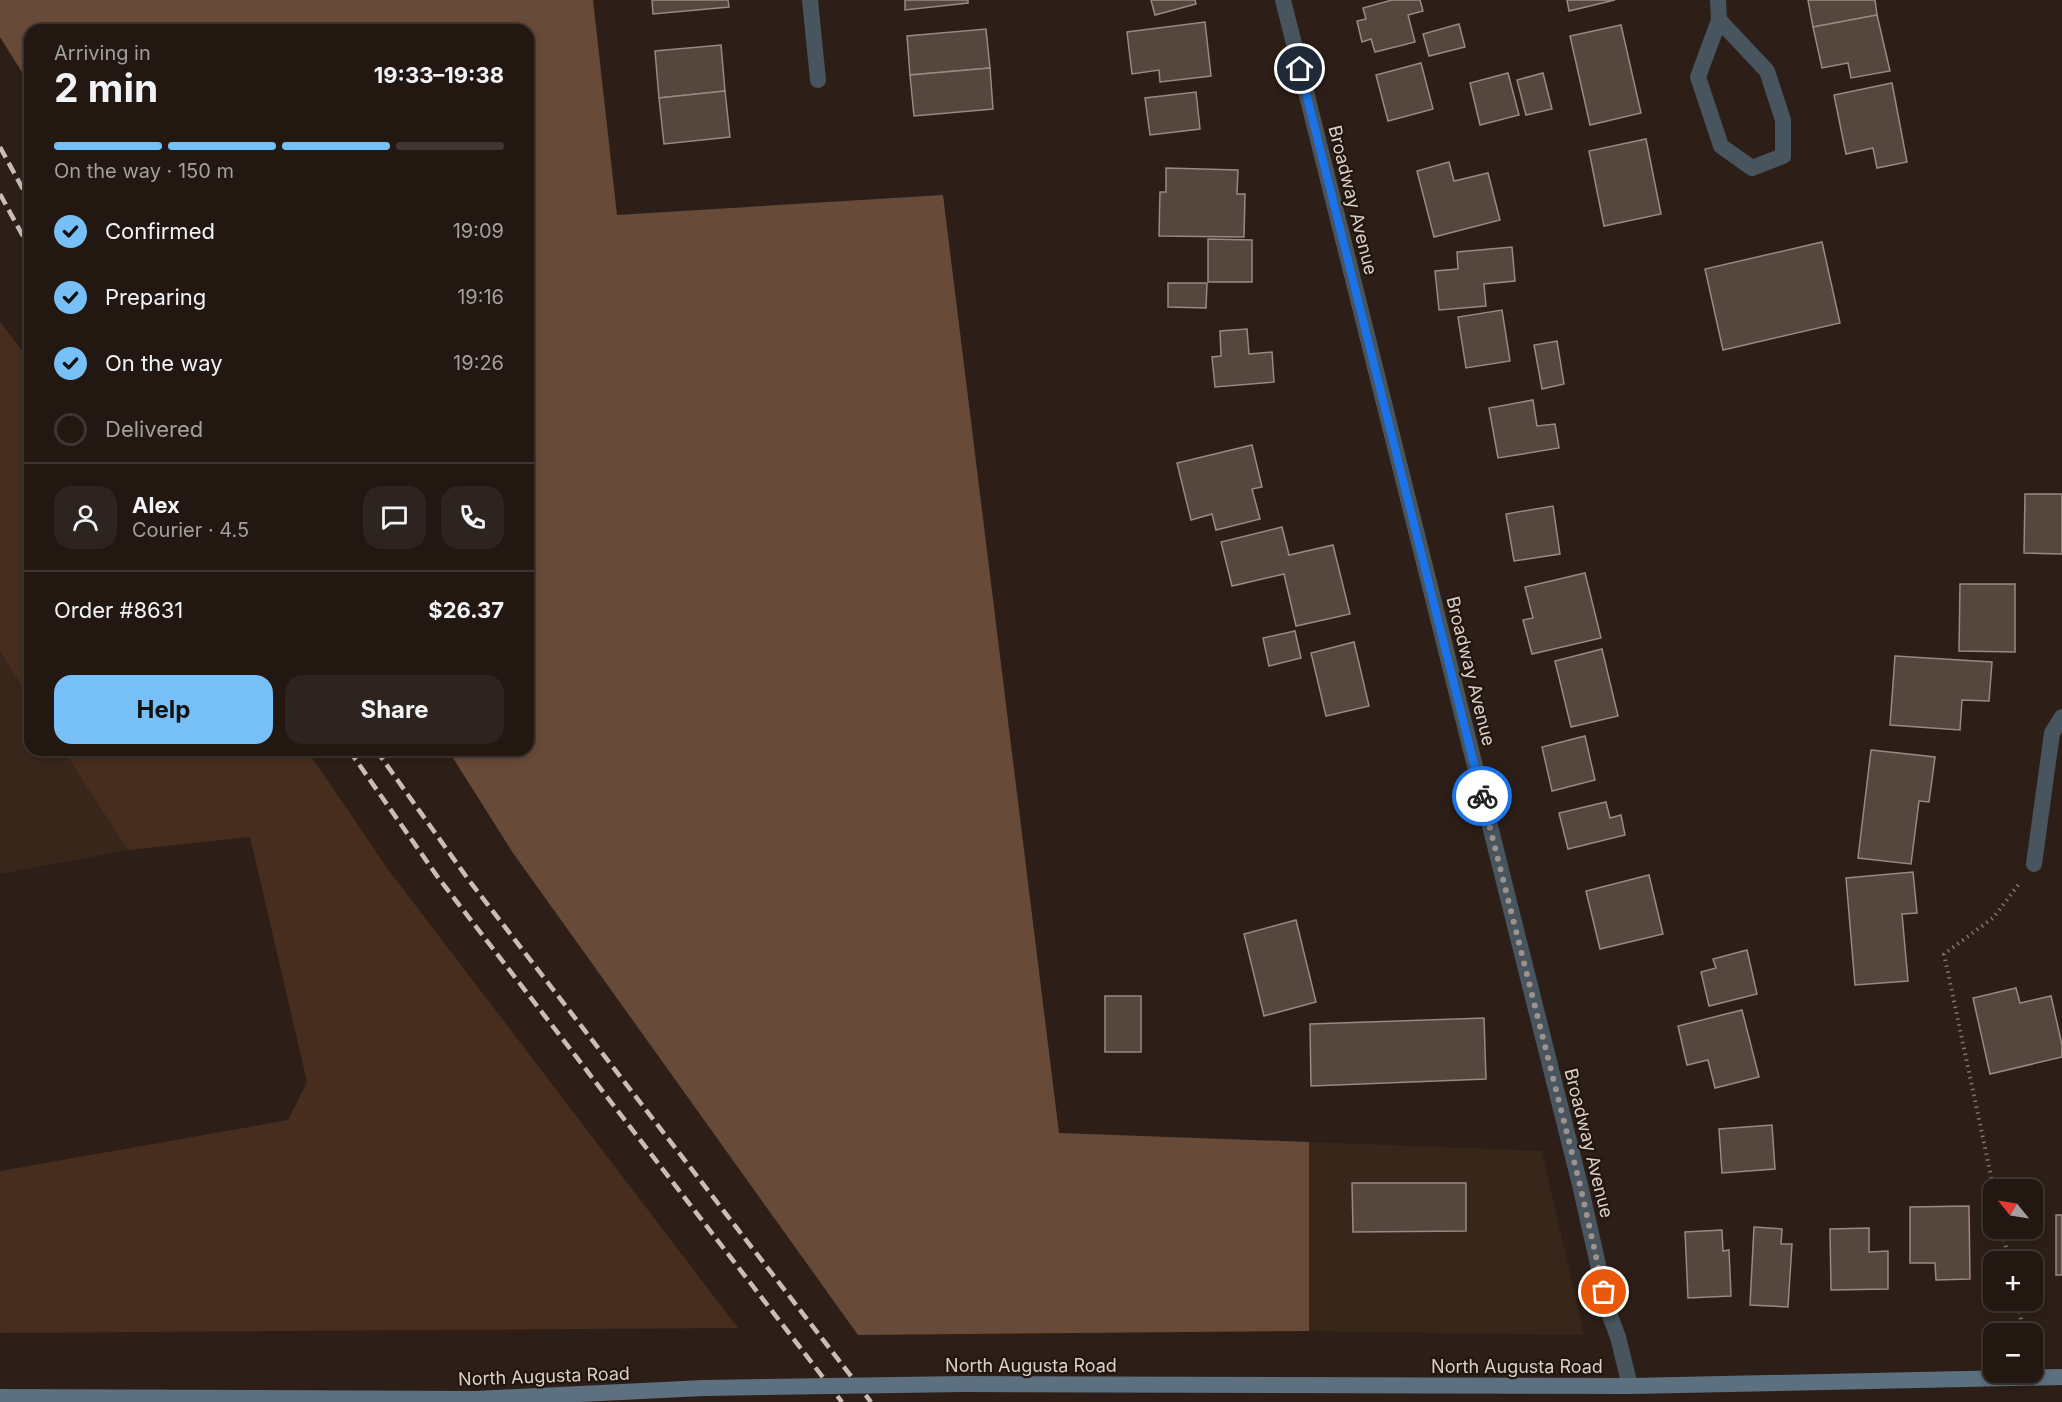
<!DOCTYPE html>
<meta charset="utf-8">
<style>
:root{--surface:#221711;--page:#2e241f;--text:#f1f3f6;--muted:#a29f9f;--line:#3f3631;--accent:#77c0f7}
body{margin:0;font-family:Inter,sans-serif;background:var(--page);color:var(--text);height:100vh;display:flex;flex-direction:column;font-size:22px;white-space:nowrap}
*{box-sizing:border-box;margin:0}
p{font-size:20px;color:var(--muted)}
.icon{flex:none;width:33px;height:33px;fill:none;stroke:currentColor;stroke-width:2;stroke-linecap:round;stroke-linejoin:round}
.map{position:relative;flex:1;overflow:hidden}
.sheet{position:absolute;left:24px;top:24px;width:510px;height:732px;display:flex;flex-direction:column;background:var(--surface);border-radius:18px;box-shadow:0 3px 9px #0003,0 0 0 2px var(--line)}
.sheet>*{flex:none}
.needle{width:39px;rotate:300deg}
.tools{position:absolute;left:1983px;top:1179px;display:grid;gap:12px}
.tools a{display:grid;place-items:center;width:60px;height:60px;border-radius:12px;background:var(--surface);box-shadow:0 3px 9px #0003,0 0 0 2px var(--line);font-size:30px}
.pin{position:absolute;display:grid;place-items:center;width:51px;height:51px;color:#fff;margin:-26px;border:3px solid #fff;border-radius:50%;box-shadow:0 2px 6px #0007}
.courier{position:absolute;display:grid;place-items:center;width:60px;height:60px;margin:-30px;border:4px solid #1a73e8;border-radius:50%;background:#fff;color:#222;box-shadow:0 2px 8px #0007}
.summary em{font-style:normal;font-weight:700}
.summary div{display:flex;flex-direction:column-reverse}
.summary{display:flex;align-items:center;justify-content:space-between;height:102px;padding:0 30px}
h1{font-size:39px;font-weight:700;line-height:45px}
.bar{display:grid;grid-template-columns:repeat(4,1fr);gap:9px 6px;align-content:center;height:72px;padding:0 30px}
.bar i{height:8px;border-radius:4px;background:var(--line)}
.bar .selected{background:var(--accent)}
.bar p{grid-column:span 4}
.line{display:flex;align-items:center;gap:15px;padding:0 30px;border-top:2px solid var(--line)}
.line div{flex:1}
.round{display:grid;place-items:center;flex:none;width:63px;height:63px;border-radius:18px;background:var(--page)}
ol{padding:0 30px;list-style:none}
li{display:flex;align-items:center;gap:18px;height:66px}
li p{margin-inline-start:auto}
li .icon{padding:6px;border-radius:50%;background:var(--accent);color:#111;stroke-width:4}
li:last-child{color:var(--muted)}
li i{width:33px;height:33px;border:3px solid var(--line);border-radius:50%}
.button{display:flex;gap:12px;margin-top:auto;padding:12px 30px}
.button a{flex:1;height:69px;border-radius:18px;background:var(--accent);color:#111;font-size:24px;font-weight:700;line-height:69px;text-align:center}
.button a+a{background:var(--page);color:var(--text)}
.map>svg:first-child{display:block}
.built{fill:#39261b}
.green{fill:#462d1d}
.forest{fill:#684a39}
.building{fill:#55463e;stroke:#9a8980;stroke-width:1.5}
.lines{fill:none;stroke-linecap:round;stroke-linejoin:round}
.path{stroke:#80746e;stroke-width:4;stroke-dasharray:1.5 4.5;stroke-linecap:butt}
.minor{stroke:#48545e;stroke-width:16}
.secondary{stroke:#5d7080;stroke-width:16}
.rail{stroke:#c8bdb8;stroke-width:4.5;stroke-dasharray:12 6;stroke-linecap:butt}
.secondary-bridge{stroke:#5d7080;stroke-width:16}
.done{stroke:#9d928c;stroke-width:6;stroke-dasharray:0 10.8}
.route{stroke:#1a73e8;stroke-width:8}
.labels{text-anchor:middle;dominant-baseline:central;stroke-width:4.5;stroke-linejoin:round;paint-order:stroke}
.street-label{font-size:18px;fill:#dad0cb;stroke:#23160e}
</style>
<div class="map">
<svg width="2062" height="1402" viewBox="0 0 2062 1402">
<rect width="100%" height="100%" fill="#2d1f17"/>
<g class="built">
<path d="M 0,652 L 30,698 L 30,750 L 63,750 L 128,850 L 0,874 Z"/>
<path d="M 1309,1142 L 1542,1151 L 1584,1335 L 1309,1331 Z"/>
</g>
<g class="green">
<path d="M 0,322 L 30,361 L 30,698 L 0,652 Z"/>
<path d="M 63,750 L 307,750 L 387,868 L 738,1328 L 0,1333 L 0,1171 L 288,1120 L 307,1082 L 250,837 L 128,850 Z"/>
</g>
<path class="forest" d="M 0,0 L 593,0 L 617,215 L 943,195 L 1059,1133 L 1309,1142 L 1309,1331 L 858,1335 L 513,853 L 448,750 L 528,750 L 528,30 L 30,30 L 30,85 L 0,37 Z"/>
<g class="building">
<path d="M 652,0 L 728,0 L 729,7 L 653,14 Z"/>
<path d="M 905,0 L 968,0 L 968,3 L 905,10 Z"/>
<path d="M 1151,0 L 1195,0 L 1196,4 L 1155,15 Z"/>
<path d="M 1392,0 L 1420,0 L 1423,11 L 1408,15 L 1415,42 L 1375,52 L 1371,39 L 1362,42 L 1357,21 L 1366,19 L 1363,8 Z"/>
<path d="M 1567,0 L 1615,0 L 1569,11 Z"/>
<path d="M 1808,0 L 1875,0 L 1877,15 L 1813,27 Z"/>
<path d="M 1877,15 L 1890,71 L 1851,78 L 1848,63 L 1822,68 L 1813,27 Z"/>
<path d="M 1205,22 L 1211,76 L 1160,82 L 1159,70 L 1132,74 L 1127,32 Z"/>
<path d="M 1459,24 L 1465,47 L 1429,56 L 1423,34 Z"/>
<path d="M 1621,25 L 1641,113 L 1590,125 L 1570,36 Z"/>
<path d="M 986,29 L 990,68 L 910,75 L 907,36 Z"/>
<path d="M 721,45 L 725,91 L 659,98 L 655,51 Z"/>
<path d="M 1421,63 L 1433,109 L 1388,121 L 1376,75 Z"/>
<path d="M 990,68 L 993,109 L 914,116 L 910,75 Z"/>
<path d="M 1508,73 L 1519,115 L 1480,125 L 1470,83 Z"/>
<path d="M 1543,73 L 1552,109 L 1526,115 L 1517,80 Z"/>
<path d="M 1892,83 L 1907,162 L 1877,168 L 1873,148 L 1846,154 L 1834,95 Z"/>
<path d="M 725,91 L 730,137 L 664,144 L 659,98 Z"/>
<path d="M 1196,92 L 1200,129 L 1150,135 L 1145,98 Z"/>
<path d="M 1646,139 L 1661,214 L 1604,226 L 1589,151 Z"/>
<path d="M 1449,162 L 1454,181 L 1488,173 L 1500,220 L 1434,237 L 1417,171 Z"/>
<path d="M 1166,168 L 1238,170 L 1237,194 L 1245,194 L 1244,237 L 1159,236 L 1160,192 L 1166,192 Z"/>
<path d="M 1208,239 L 1252,240 L 1252,282 L 1208,282 Z"/>
<path d="M 1822,242 L 1840,323 L 1723,350 L 1705,269 Z"/>
<path d="M 1512,247 L 1515,281 L 1484,284 L 1486,306 L 1439,310 L 1435,271 L 1458,269 L 1457,252 Z"/>
<path d="M 1168,283 L 1207,283 L 1206,308 L 1168,307 Z"/>
<path d="M 1502,310 L 1510,361 L 1466,368 L 1458,317 Z"/>
<path d="M 1247,329 L 1249,354 L 1272,352 L 1274,382 L 1215,387 L 1212,357 L 1221,356 L 1220,331 Z"/>
<path d="M 1557,341 L 1564,384 L 1542,389 L 1534,345 Z"/>
<path d="M 1533,400 L 1537,426 L 1555,424 L 1559,448 L 1498,458 L 1489,408 Z"/>
<path d="M 1252,445 L 1262,487 L 1252,489 L 1260,519 L 1216,530 L 1212,514 L 1191,520 L 1177,463 Z"/>
<path d="M 2025,494 L 2062,494 L 2062,554 L 2024,553 Z"/>
<path d="M 1553,506 L 1560,554 L 1514,561 L 1506,514 Z"/>
<path d="M 1282,527 L 1289,555 L 1333,545 L 1350,614 L 1296,626 L 1284,574 L 1232,586 L 1221,542 Z"/>
<path d="M 1585,573 L 1601,638 L 1532,654 L 1523,620 L 1533,618 L 1525,587 Z"/>
<path d="M 1960,584 L 2015,584 L 2015,652 L 1959,651 Z"/>
<path d="M 1295,631 L 1301,658 L 1269,666 L 1263,638 Z"/>
<path d="M 1354,642 L 1369,706 L 1326,716 L 1311,653 Z"/>
<path d="M 1602,649 L 1618,716 L 1571,727 L 1555,661 Z"/>
<path d="M 1895,656 L 1992,662 L 1989,701 L 1962,700 L 1960,730 L 1890,725 Z"/>
<path d="M 1585,736 L 1595,780 L 1552,791 L 1542,747 Z"/>
<path d="M 1871,750 L 1935,757 L 1929,802 L 1919,801 L 1911,864 L 1858,858 Z"/>
<path d="M 1606,802 L 1610,818 L 1621,815 L 1625,835 L 1568,849 L 1559,813 Z"/>
<path d="M 1913,872 L 1917,913 L 1902,914 L 1908,981 L 1855,985 L 1846,878 Z"/>
<path d="M 1649,875 L 1663,934 L 1600,949 L 1586,891 Z"/>
<path d="M 1296,920 L 1316,1002 L 1264,1016 L 1244,934 Z"/>
<path d="M 1747,950 L 1757,994 L 1709,1006 L 1701,972 L 1716,968 L 1713,959 Z"/>
<path d="M 2016,988 L 2020,1003 L 2051,996 L 2062,1045 L 2062,1057 L 1990,1074 L 1973,998 Z"/>
<rect x="1105" y="996" width="36" height="56"/>
<path d="M 1742,1010 L 1759,1077 L 1715,1088 L 1708,1060 L 1687,1065 L 1678,1026 Z"/>
<path d="M 1484,1018 L 1486,1079 L 1311,1086 L 1310,1024 Z"/>
<path d="M 1772,1125 L 1775,1169 L 1722,1173 L 1719,1129 Z"/>
<path d="M 1352,1183 L 1466,1183 L 1466,1231 L 1353,1232 Z"/>
<path d="M 1969,1206 L 1970,1279 L 1936,1280 L 1935,1263 L 1910,1263 L 1910,1207 Z"/>
<rect x="2056" y="1215" width="6" height="60"/>
<path d="M 1754,1227 L 1782,1229 L 1781,1244 L 1792,1244 L 1788,1307 L 1750,1305 Z"/>
<path d="M 1869,1228 L 1869,1252 L 1888,1251 L 1888,1289 L 1831,1290 L 1830,1229 Z"/>
<path d="M 1722,1230 L 1723,1251 L 1729,1250 L 1731,1296 L 1688,1298 L 1685,1232 Z"/>
</g>
<g class="lines">
<g class="path">
<path d="M 1994,1190 L 1944,954 L 1993,918 L 2019,884"/>
<path d="M 2002,1228 L 2009,1262"/>
<path d="M 2017,1300 L 2024,1334"/>
</g>
<g class="minor">
<path d="M 810,0 L 818,80"/>
<path d="M 1283,0 L 1580,1185 L 1609,1313 L 1618,1337 L 1630,1386"/>
<path d="M 1718,0 L 1719,20 L 1698,77 L 1721,146 L 1752,168 L 1783,156 L 1783,120 L 1767,71 L 1719,20"/>
<path d="M 2034,864 L 2052,733 L 2062,717"/>
</g>
<g class="secondary">
<path d="M 964,1384 L 1630,1386 L 2062,1377"/>
<path d="M 0,1397 L 476,1399 L 704,1388"/>
</g>
<g class="rail">
<path d="M 0,147 L 30,202"/>
<path d="M 0,194 L 30,249"/>
<path d="M 349,750 L 437,876 L 842,1402"/>
<path d="M 376,750 L 468,879 L 871,1402"/>
</g>
<path class="secondary-bridge" d="M 704,1388 L 964,1384"/>
</g>
<g class="lines">
<path class="done" d="M 1482,796 L 1580,1185 L 1604,1292"/>
<path class="route" d="M 1300,69 L 1482,796"/>
</g>
<g class="labels">
<g class="street-label">
<text transform="translate(1353 200) rotate(76)">Broadway Avenue</text>
<text transform="translate(1471 671) rotate(76)">Broadway Avenue</text>
<text transform="translate(1589 1143) rotate(76)">Broadway Avenue</text>
<text x="1031" y="1365">North Augusta Road</text>
<text x="1517" y="1366">North Augusta Road</text>
<text transform="translate(544 1376) rotate(-2)">North Augusta Road</text>
</g>
</g>
</svg>
<div class="tools">
<a><svg class="needle" viewBox="-14 -14 28 28"><path d="M0-13l5 13h-10z" fill="#e53935"/><path d="M0 13l5-13h-10z" fill="#a29f9f"/></svg></a>
<a>+</a>
<a>−</a>
</div>
<div class="pin" style="left:1604px;top:1292px;background:#ea580c"><svg class="icon" aria-label="bag" viewBox="0 0 24 24"><path d="M5 8h14l-1 12H6zM9 8a3 3 0 0 1 6 0"/></svg></div>
<div class="pin" style="left:1300px;top:69px;background:#1f2937"><svg class="icon" aria-label="home" viewBox="0 0 24 24"><path d="M3 11l9-7 9 7M6 9v11h12V9"/></svg></div>
<div class="courier" style="left:1482px;top:796px"><svg class="icon" aria-label="bike" viewBox="0 0 24 24"><circle cx="6" cy="16" r="4"/><circle cx="18" cy="16" r="4"/><path d="M6 16l4-8h5l3 8M10 8l3 8H6M13 5h3"/></svg></div>
<section class="sheet">
<div class="summary"><div><h1>2 min</h1><p>Arriving in</p></div><em>19:33–19:38</em></div>
<div class="bar"><i class="selected"></i><i class="selected"></i><i class="selected"></i><i></i><p>On the way · 150 m</p></div>
<ol>
<li><svg class="icon" aria-label="check" viewBox="0 0 24 24"><path d="M5 12l5 5 9-10"/></svg>Confirmed<p>19:09</p></li>
<li><svg class="icon" aria-label="check" viewBox="0 0 24 24"><path d="M5 12l5 5 9-10"/></svg>Preparing<p>19:16</p></li>
<li><svg class="icon" aria-label="check" viewBox="0 0 24 24"><path d="M5 12l5 5 9-10"/></svg>On the way<p>19:26</p></li>
<li><i></i>Delivered</li>
</ol>
<div class="line" style="height:108px"><a class="round"><svg class="icon" aria-label="person" viewBox="0 0 24 24"><circle cx="12" cy="8" r="4"/><path d="M4 21q1-7 8-7t8 7"/></svg></a><div><b>Alex</b><p>Courier · 4.5</p></div><a class="round"><svg class="icon" aria-label="chat" viewBox="0 0 24 24"><path d="M4 5h16v11H9l-5 4z"/></svg></a><a class="round"><svg class="icon" aria-label="phone" viewBox="0 0 24 24"><path d="M5 4h4l2 5-3 2q2 4 5 5l2-3 5 2v4C11 20 4 13 5 4z"/></svg></a></div>
<div class="line" style="height:78px"><div>Order #8631</div><b>$26.37</b></div>
<div class="button"><a>Help</a><a>Share</a></div>
</section>
</div>
